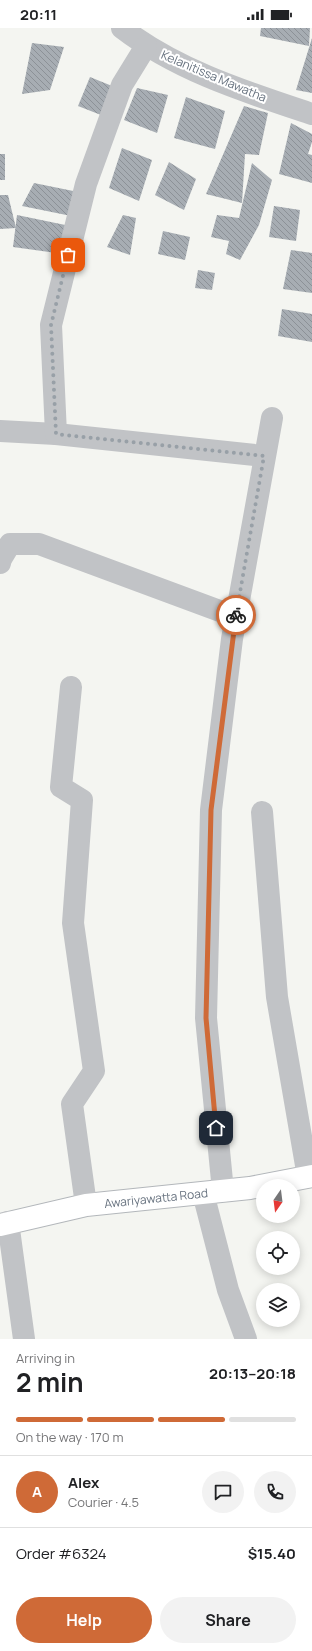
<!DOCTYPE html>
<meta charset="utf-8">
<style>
:root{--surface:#fff;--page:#f2f2f2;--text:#202124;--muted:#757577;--line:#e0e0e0;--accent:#cf6a37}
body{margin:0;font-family:Manrope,sans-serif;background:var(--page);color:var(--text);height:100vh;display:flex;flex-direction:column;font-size:15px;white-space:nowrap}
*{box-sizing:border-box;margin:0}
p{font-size:13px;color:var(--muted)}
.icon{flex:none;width:22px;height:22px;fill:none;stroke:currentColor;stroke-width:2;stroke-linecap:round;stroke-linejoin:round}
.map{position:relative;height:1311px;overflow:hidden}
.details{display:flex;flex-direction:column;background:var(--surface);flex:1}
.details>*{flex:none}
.needle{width:26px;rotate:194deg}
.tools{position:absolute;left:256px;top:1151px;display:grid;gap:8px}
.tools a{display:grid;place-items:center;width:44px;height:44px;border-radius:50%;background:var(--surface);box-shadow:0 2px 10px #0003;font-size:20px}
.pin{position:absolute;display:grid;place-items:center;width:34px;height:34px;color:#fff;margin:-17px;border-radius:8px;box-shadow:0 2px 6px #0006}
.courier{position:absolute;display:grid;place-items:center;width:40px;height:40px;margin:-20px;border:3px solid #cf6a37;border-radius:50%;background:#fff;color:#222;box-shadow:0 1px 5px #0007}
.headline em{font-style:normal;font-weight:700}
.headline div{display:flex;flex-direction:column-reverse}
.headline{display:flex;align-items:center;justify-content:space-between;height:68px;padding:0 16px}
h1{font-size:26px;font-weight:700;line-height:30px}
.bar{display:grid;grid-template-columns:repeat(4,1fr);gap:6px 4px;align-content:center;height:48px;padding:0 16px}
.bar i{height:5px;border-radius:3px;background:var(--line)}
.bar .selected{background:var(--accent)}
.bar p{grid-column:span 4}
.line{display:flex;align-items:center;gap:10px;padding:0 16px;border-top:1px solid var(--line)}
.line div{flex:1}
.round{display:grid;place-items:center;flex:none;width:42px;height:42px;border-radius:21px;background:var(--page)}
.cta{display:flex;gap:8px;margin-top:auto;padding:8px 16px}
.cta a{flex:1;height:46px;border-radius:24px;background:var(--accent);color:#fff;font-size:16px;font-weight:700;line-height:46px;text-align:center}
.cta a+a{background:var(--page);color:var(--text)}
.status{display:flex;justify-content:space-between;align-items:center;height:28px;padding:0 20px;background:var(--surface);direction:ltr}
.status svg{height:11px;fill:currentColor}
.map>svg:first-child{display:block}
.building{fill:url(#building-back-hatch)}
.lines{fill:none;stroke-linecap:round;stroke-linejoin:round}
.secondary-casing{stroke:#b3b7bb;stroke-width:24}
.street{stroke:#c1c3c6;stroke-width:22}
.secondary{stroke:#fff;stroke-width:22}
.done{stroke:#98a0a7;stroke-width:4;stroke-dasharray:0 7.2}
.route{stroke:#cf6a37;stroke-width:5}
.labels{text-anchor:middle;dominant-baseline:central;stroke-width:4;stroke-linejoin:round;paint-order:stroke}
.street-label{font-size:12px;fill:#67727f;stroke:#fff}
</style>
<div class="status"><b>20:11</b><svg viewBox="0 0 49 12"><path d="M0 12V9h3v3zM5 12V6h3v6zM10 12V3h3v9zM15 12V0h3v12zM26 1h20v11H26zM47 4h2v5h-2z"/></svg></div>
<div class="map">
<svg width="312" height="1311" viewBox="0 0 312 1311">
<defs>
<pattern id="building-back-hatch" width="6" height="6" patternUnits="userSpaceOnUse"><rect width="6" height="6" fill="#a7adb3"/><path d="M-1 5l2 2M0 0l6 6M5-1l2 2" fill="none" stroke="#8c9197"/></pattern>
</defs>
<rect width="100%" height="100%" fill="#f4f5f1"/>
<g class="building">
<path d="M 261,0 L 310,0 L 309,18 L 260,8 Z"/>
<path d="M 312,10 L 312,65 L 296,62 Z"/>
<path d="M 32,15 L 64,19 L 50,62 L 22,66 Z"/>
<path d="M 90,49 L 112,58 L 101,87 L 78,78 Z"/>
<path d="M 137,60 L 168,67 L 157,105 L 124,92 Z"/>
<path d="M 186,69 L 225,83 L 215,121 L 174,110 Z"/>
<path d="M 244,78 L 268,85 L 259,127 L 245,126 L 242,175 L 206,166 Z"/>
<path d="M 291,95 L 312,106 L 312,114 L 308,126 L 312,127 L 312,155 L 279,146 Z"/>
<path d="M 122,120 L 152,132 L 139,173 L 109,160 Z"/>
<rect x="0" y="126" width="5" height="26"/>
<path d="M 169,134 L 196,151 L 184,182 L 155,167 Z"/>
<path d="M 252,135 L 272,152 L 259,197 L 240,232 L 226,226 L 229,213 L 211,209 L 217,187 L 239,190 Z"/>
<path d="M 34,155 L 83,165 L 86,191 L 22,178 Z"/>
<path d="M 0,167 L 8,167 L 16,200 L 0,201 Z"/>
<path d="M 274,178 L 300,182 L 296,213 L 269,209 Z"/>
<path d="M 17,187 L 75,199 L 78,228 L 13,219 Z"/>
<path d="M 123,187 L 136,190 L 130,227 L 107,219 Z"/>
<path d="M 163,203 L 190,209 L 185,232 L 158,226 Z"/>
<path d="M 291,222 L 312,225 L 312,265 L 283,261 Z"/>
<path d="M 198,242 L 215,245 L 212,262 L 195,260 Z"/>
<path d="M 282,281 L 312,286 L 312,314 L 278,308 Z"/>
</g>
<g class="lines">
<defs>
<path id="secondary" d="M 0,1197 L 86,1177 L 250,1160 L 312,1148"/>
</defs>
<use href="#secondary" class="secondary-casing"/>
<g class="street">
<path d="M 122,0 C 178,43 246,64 312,86"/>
<path d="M 0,403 L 56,406 L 264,428"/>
<path d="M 56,406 L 51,297 L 86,156 L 122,57 L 146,18"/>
<path d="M 0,535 L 1,531 L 10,516 L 39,516 L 236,589"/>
<path d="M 71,659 L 61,759 L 82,772 L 73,895 L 94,1043 L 72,1076 L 86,1177"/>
<path d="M 262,784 L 277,969 L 308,1149"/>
<path d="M 223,1163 L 206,990 L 211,782 L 232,611 L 272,390"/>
<path d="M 203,1165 L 228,1262 L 246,1311"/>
<path d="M 8,1194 L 24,1311"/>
</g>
<use href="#secondary" class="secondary"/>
</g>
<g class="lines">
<path class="done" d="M 68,227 L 51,297 L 56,406 L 264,428 L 236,587"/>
<path class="route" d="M 216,1100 L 206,990 L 211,782 L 236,587"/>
</g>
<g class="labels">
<g class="street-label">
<text transform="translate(214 48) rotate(23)">Kelanitissa Mawatha</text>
<text transform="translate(156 1170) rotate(-6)">Awariyawatta Road</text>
</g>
</g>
</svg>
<div class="tools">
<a><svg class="needle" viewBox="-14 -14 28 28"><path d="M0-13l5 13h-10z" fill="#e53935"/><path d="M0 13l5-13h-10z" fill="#757577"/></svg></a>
<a><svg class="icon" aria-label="locate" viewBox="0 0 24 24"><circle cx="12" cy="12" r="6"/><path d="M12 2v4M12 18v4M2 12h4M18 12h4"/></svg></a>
<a><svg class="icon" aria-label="layers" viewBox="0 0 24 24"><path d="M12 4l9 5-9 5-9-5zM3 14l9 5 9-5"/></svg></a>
</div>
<div class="pin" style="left:68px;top:227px;background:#ea580c"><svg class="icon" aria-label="bag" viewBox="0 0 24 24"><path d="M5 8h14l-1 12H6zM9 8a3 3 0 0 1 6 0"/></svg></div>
<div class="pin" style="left:216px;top:1100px;background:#1f2937"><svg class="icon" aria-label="home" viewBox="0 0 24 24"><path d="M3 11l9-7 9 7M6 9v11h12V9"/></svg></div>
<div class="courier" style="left:236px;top:587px"><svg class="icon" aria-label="bike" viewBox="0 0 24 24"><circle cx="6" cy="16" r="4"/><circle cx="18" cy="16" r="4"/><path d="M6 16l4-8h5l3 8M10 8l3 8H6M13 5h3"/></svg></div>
</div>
<section class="details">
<div class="headline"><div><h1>2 min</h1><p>Arriving in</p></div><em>20:13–20:18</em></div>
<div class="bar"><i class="selected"></i><i class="selected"></i><i class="selected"></i><i></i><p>On the way · 170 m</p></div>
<div class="line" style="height:72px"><b class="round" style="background:var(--accent);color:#fff">A</b><div><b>Alex</b><p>Courier · 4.5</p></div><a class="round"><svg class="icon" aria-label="chat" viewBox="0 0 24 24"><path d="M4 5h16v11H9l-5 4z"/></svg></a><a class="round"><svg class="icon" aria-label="phone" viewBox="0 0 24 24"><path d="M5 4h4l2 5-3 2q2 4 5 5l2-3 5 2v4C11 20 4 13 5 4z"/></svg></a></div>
<div class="line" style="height:52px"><div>Order #6324</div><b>$15.40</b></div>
<div class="cta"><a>Help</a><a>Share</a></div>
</section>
